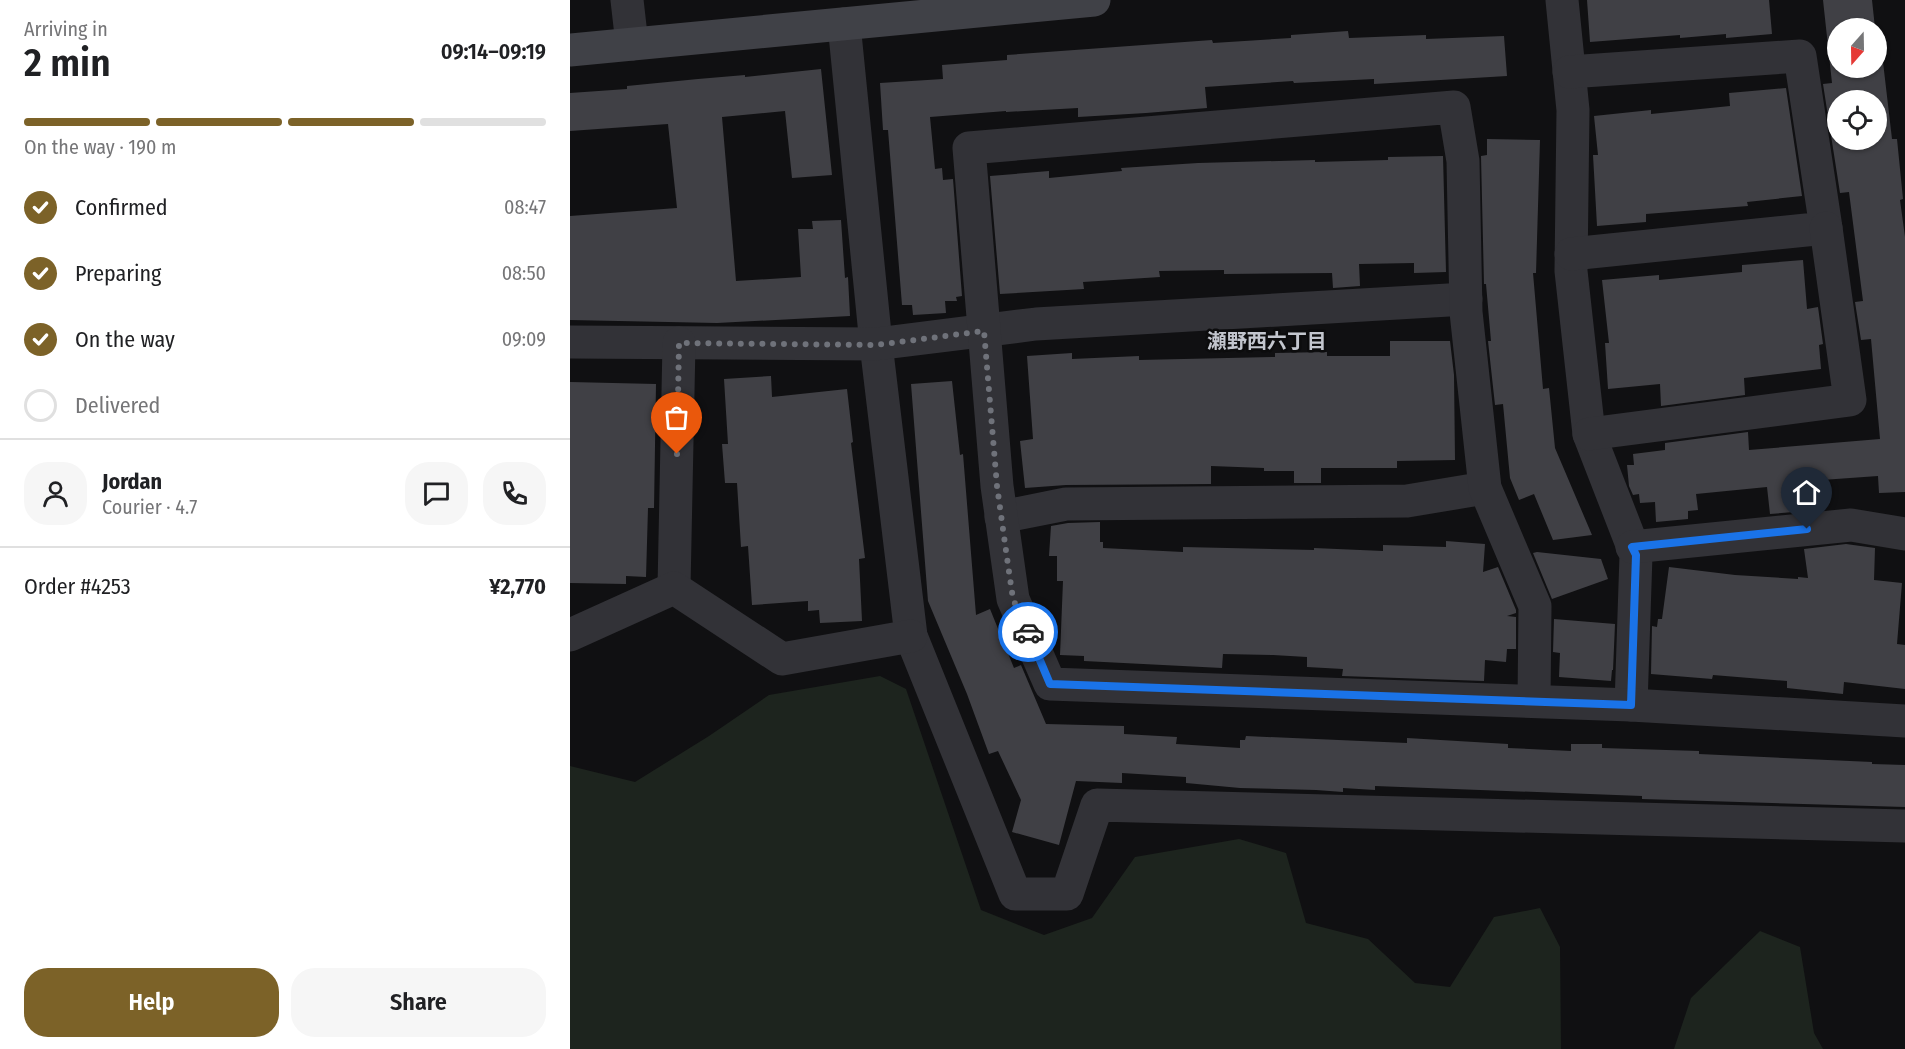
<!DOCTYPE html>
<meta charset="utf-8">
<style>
:root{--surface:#fff;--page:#f6f6f6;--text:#202124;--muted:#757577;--line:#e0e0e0;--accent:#7c6228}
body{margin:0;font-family:"Fira Sans Condensed","Noto Sans JP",sans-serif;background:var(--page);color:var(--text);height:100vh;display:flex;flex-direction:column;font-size:22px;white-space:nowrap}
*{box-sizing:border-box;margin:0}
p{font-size:20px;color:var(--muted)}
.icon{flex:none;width:33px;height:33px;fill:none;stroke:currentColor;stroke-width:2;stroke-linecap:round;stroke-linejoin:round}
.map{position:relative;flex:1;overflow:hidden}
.sheet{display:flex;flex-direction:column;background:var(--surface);width:570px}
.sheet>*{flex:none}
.needle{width:39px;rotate:200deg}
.controls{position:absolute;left:1257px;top:18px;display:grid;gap:12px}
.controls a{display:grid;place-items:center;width:60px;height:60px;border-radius:50%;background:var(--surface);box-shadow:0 2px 4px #0004;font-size:30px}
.pin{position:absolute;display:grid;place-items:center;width:51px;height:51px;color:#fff;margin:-62px -26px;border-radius:50% 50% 50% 0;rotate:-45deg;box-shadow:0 0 6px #0007}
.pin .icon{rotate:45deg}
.courier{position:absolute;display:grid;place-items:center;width:60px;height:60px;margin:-30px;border:4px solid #1a73e8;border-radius:50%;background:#fff;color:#222;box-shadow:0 2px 8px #0007}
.overview em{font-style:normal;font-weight:600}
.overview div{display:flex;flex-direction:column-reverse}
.overview{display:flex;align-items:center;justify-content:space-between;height:102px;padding:0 24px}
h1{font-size:39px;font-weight:600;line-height:45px}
.bar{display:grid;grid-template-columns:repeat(4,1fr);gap:9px 6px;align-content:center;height:72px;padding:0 24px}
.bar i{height:8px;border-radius:4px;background:var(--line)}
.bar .on{background:var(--accent)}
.bar p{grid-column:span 4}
.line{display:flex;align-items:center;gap:15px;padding:0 24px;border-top:2px solid var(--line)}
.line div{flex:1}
.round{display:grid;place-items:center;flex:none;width:63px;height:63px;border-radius:24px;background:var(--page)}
ol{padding:0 24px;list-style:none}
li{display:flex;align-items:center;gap:18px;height:66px}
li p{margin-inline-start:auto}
li .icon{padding:6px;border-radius:50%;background:var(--accent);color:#fff;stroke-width:4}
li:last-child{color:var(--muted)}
li i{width:33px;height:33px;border:3px solid var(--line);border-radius:50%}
.button{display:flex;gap:12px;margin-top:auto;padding:12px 24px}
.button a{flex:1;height:69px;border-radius:24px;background:var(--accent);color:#fff;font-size:24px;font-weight:600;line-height:69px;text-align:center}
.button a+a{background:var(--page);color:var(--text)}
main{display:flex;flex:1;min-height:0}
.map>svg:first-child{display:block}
.green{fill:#1d241e}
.building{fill:#404045;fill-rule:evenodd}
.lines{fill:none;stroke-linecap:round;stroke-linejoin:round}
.street{stroke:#323237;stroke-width:33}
.secondary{stroke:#404147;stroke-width:33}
.done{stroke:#6f727a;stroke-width:6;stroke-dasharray:0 10.8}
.route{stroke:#1a73e8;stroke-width:8}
.labels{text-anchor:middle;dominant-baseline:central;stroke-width:5;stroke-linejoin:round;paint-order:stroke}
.neighbourhood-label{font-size:20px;font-weight:bold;fill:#c3c6ce;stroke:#0c0c0d}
</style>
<main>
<section class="sheet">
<div class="overview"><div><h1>2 min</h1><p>Arriving in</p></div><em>09:14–09:19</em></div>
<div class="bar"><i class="on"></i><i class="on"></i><i class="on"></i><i></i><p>On the way · 190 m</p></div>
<ol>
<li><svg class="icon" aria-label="check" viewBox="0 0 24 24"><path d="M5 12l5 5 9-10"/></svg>Confirmed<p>08:47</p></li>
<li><svg class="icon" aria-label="check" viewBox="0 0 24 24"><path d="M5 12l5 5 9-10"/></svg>Preparing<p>08:50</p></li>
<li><svg class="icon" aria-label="check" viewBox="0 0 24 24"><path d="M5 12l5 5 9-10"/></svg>On the way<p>09:09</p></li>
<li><i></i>Delivered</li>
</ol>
<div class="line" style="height:108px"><a class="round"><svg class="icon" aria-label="person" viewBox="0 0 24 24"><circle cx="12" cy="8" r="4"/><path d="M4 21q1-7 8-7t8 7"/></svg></a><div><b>Jordan</b><p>Courier · 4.7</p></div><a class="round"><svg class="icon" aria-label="chat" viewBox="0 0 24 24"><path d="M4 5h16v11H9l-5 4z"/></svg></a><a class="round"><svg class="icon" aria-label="phone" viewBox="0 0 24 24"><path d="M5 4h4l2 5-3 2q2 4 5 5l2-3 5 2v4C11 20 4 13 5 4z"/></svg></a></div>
<div class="line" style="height:78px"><div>Order #4253</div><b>¥2,770</b></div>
<div class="button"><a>Help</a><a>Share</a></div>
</section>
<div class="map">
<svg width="1335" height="1049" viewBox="0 0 1335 1049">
<rect width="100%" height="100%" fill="#101012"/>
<g class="green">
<path d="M 310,676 L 336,689 L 411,910 L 474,935 L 522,918 L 565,857 L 669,839 L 716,853 L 736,923 L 798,939 L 845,983 L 880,987 L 924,917 L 970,908 L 990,947 L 991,1049 L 0,1049 L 0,766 L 65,782 L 139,736 L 199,695 Z"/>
<path d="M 1190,931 L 1230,947 L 1244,1033 L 1253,1049 L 1104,1049 L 1121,998 Z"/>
</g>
<g class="building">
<path d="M 1017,0 L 1199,0 L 1202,34 L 1156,38 L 1156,34 L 1110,38 L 1110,35 L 1020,42 Z"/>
<path d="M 1253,0 L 1302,0 L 1305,28 L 1268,28 L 1268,68 L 1306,68 L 1306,43 L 1309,62 L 1313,62 L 1322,139 L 1327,139 L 1333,199 L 1330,200 L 1335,237 L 1335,492 L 1309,493 L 1308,476 L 1224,482 L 1225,485 L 1222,486 L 1224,512 L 1200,514 L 1197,487 L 1126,494 L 1128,510 L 1118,511 L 1118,519 L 1086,522 L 1085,502 L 1070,503 L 1069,494 L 1063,495 L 1059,486 L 1057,465 L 1064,465 L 1063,454 L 1095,450 L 1095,443 L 1178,432 L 1179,450 L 1310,439 L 1301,339 L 1291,340 L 1285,302 L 1293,301 L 1279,192 L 1270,193 L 1253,84 L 1262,83 ZM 1268,100 L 1306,100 L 1306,140 L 1268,140 Z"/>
<path d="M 778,31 L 779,38 L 856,35 L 856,39 L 934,36 L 937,76 L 804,84 L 804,79 L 724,83 L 723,81 L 635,87 L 637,108 L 576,113 L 508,117 L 508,108 L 436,112 L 436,111 L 360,117 L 365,169 L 372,168 L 373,180 L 383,179 L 392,296 L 386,297 L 387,301 L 375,301 L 376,313 L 343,315 L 342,305 L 332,305 L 318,130 L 313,130 L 310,83 L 373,79 L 372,65 L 437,60 L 437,55 L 642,40 L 643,43 L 721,38 L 721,35 Z"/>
<path d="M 251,69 L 262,175 L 222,178 L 215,111 L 152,117 L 166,281 L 231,277 L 228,229 L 243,229 L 242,221 L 271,220 L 275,278 L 278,277 L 280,316 L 147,323 L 0,320 L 0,216 L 107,208 L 98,124 L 0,131 L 0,93 L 57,89 L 57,86 L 128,79 L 175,75 L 175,77 Z"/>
<path d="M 1216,88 L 1232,196 L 1177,202 L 1178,206 L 1076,214 L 1076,222 L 1027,226 L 1023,155 L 1028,155 L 1024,116 L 1081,110 L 1081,114 L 1160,106 L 1159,93 Z"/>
<path d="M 917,139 L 970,140 L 966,273 L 963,273 L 973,389 L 979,388 L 985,448 L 1022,535 L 983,540 L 964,494 L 949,500 L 940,478 L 933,404 L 925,405 L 918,341 L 921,341 L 916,284 L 914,284 L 911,156 L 917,155 Z"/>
<path d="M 873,156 L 876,272 L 844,273 L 844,263 L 789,264 L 790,286 L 763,288 L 762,273 L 654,274 L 654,270 L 589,271 L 590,277 L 513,282 L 514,289 L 430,294 L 420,176 L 479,171 L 479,178 L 552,171 L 551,168 L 628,163 L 745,160 L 745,162 L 818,160 L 818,157 Z"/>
<path d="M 1233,260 L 1237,309 L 1248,307 L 1253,344 L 1249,345 L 1251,369 L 1174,378 L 1175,395 L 1091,406 L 1090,384 L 1038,389 L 1035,343 L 1039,343 L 1032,280 L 1089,275 L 1089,280 L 1172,272 L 1172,265 Z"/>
<path d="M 820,341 L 880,341 L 884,375 L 885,460 L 827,461 L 827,468 L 751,468 L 751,483 L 724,483 L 724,471 L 694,471 L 694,468 L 641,466 L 641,484 L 496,485 L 455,488 L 450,441 L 463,439 L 457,356 L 502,353 L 502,359 L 569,356 L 569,360 L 705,357 L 705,353 L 757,352 L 757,356 L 820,356 Z"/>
<path d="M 201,376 L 202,397 L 277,389 L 283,442 L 281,443 L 295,558 L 289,559 L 292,621 L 250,623 L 249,610 L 238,611 L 238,601 L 182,605 L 178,546 L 171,547 L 167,483 L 155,483 L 152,444 L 158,444 L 154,379 Z"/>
<path d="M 382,381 L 390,455 L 393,454 L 406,615 L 420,609 L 444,668 L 451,665 L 476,724 L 554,726 L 554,734 L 607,737 L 606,744 L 670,748 L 670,740 L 675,740 L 676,736 L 837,743 L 837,738 L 938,744 L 938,748 L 1001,751 L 1001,744 L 1032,744 L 1032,748 L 1129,751 L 1129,754 L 1302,762 L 1302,764 L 1335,765 L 1335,807 L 1072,799 L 1072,796 L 805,786 L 805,790 L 773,788 L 773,792 L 746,790 L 670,788 L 616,783 L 616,777 L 552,773 L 552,783 L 506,781 L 489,845 L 442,832 L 451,800 L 428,751 L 419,754 L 397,694 L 358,601 L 341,384 Z"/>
<path d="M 0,382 L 86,384 L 84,508 L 78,508 L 76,577 L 56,576 L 56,584 L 0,583 Z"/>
<path d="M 530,522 L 530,542 L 533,542 L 533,548 L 613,552 L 613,547 L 744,550 L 744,548 L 813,551 L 813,545 L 876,547 L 876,541 L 915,544 L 913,572 L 928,567 L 946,610 L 946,613 L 937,616 L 946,617 L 946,649 L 937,649 L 936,662 L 915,660 L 914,681 L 772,676 L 773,669 L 737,667 L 737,657 L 703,655 L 653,654 L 652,668 L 514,661 L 514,656 L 490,655 L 493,581 L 487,581 L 487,556 L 479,556 L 481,526 L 498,523 Z"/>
<path d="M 1276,544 L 1305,548 L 1304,580 L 1332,583 L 1327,644 L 1335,645 L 1335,689 L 1274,682 L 1273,694 L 1217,688 L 1217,681 L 1143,675 L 1142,679 L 1081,674 L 1082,626 L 1087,627 L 1088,619 L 1092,619 L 1099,567 L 1165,575 L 1228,579 L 1228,577 L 1238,578 L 1234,549 Z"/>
<path d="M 967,552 L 1031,559 L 1038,579 L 982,599 L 963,553 Z"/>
<path d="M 984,619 L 1045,624 L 1043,670 L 1042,670 L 1041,681 L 989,677 L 990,653 L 983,652 Z"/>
</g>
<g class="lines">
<g class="street">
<path d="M 57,0 L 62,44"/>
<path d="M 992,0 L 1003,110 L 1001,271 L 1019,434 L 1066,555 L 1061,705"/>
<path d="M 274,24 L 306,344 L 341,636 L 445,894 L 497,894 L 527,805 L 1335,826"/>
<path d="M 999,72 L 1230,56 L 1256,228 L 1001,254"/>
<path d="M 0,342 L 306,344 L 466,324 L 896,299"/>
<path d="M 1019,434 L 1280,400 L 1256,228"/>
<path d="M 431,517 L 496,504 L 837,501 L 915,488"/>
<path d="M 1062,547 L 1281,525 L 1335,534"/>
<path d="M 104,588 L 109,343"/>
<path d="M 0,635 L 104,588 L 212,659 L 341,636"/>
<path d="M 964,701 L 965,606 L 915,488 L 896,312 L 893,161 L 884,107 L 399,148 L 427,486 L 443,599 L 480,684 L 1061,705 L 1335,721"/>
</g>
<path class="secondary" d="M 0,50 L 524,0"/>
</g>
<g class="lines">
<path class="done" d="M 107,454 L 109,343 L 306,345 L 414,331 L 427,486 L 437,558 L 443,599 L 458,632"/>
<path class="route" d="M 458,632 L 480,684 L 1061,705 L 1066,555 L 1062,547 L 1237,529"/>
</g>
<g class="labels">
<g class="neighbourhood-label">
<text x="697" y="341">瀬野西六丁目</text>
</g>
</g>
</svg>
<div class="controls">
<a><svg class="needle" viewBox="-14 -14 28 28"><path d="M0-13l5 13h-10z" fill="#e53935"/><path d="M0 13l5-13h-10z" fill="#757577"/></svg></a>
<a><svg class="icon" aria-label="locate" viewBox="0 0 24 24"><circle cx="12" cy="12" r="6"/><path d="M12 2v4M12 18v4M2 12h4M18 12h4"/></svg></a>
</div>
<div class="pin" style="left:107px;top:454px;background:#ea580c"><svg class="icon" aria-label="bag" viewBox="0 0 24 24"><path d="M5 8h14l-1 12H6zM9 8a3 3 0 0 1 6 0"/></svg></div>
<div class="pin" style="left:1237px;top:529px;background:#1f2937"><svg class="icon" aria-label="home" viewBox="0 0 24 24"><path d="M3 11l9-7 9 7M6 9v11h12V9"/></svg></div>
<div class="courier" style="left:458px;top:632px"><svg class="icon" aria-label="car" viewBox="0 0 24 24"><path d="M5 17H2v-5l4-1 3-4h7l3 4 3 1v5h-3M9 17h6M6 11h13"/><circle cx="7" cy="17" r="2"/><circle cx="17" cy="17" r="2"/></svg></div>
</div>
</main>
